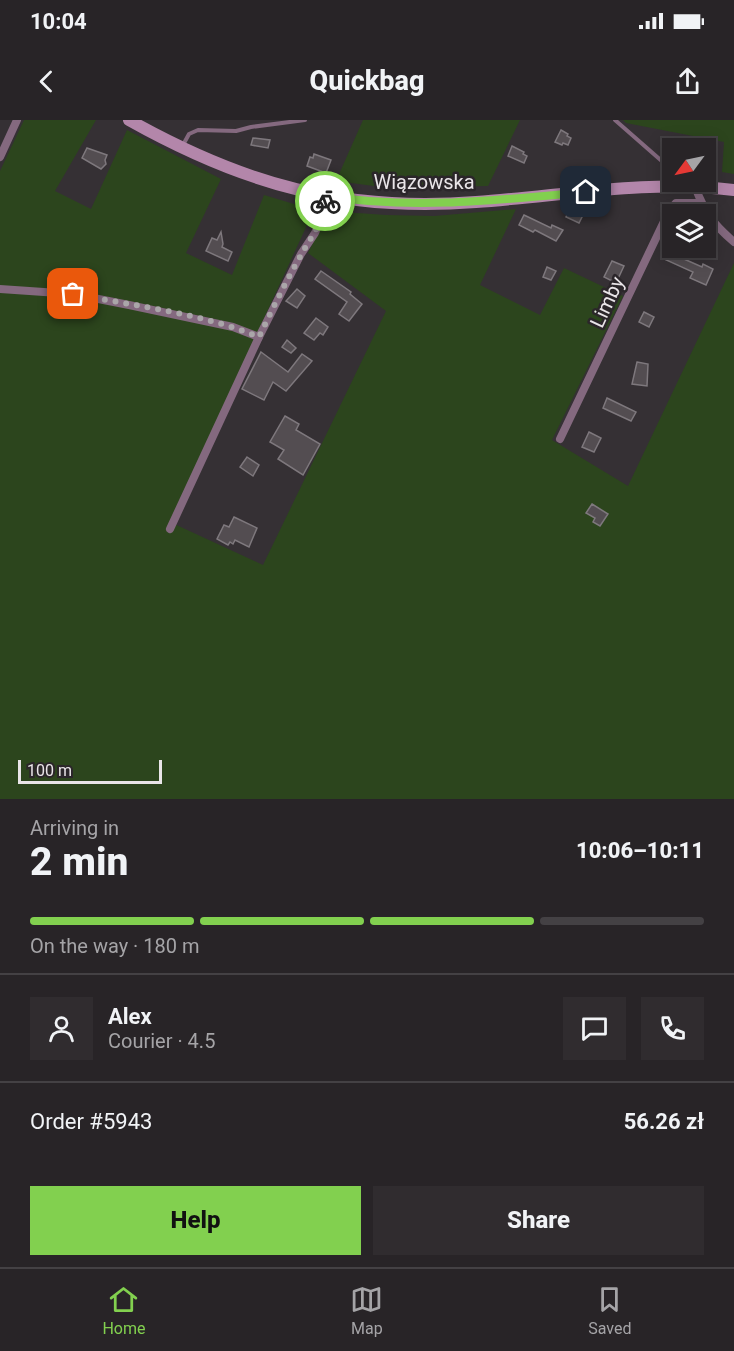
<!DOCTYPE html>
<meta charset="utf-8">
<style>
:root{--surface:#282427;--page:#302c2f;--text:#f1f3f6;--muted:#a5a4a7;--line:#444144;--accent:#82d04f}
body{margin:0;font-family:Roboto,sans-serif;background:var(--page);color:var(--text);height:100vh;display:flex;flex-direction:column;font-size:22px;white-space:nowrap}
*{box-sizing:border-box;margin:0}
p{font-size:20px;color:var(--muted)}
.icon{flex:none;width:33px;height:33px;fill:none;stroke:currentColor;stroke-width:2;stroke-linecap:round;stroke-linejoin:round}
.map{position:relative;height:679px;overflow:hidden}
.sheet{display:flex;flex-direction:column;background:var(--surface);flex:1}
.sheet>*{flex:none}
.needle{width:39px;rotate:237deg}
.fabs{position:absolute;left:662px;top:18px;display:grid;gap:12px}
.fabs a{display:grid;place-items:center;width:54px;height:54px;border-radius:0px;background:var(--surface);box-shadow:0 3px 15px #0003,0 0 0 2px var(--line);font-size:30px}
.scale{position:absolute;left:18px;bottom:15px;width:144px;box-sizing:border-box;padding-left:6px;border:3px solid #e9e5e8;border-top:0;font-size:16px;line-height:21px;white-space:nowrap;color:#e9e5e8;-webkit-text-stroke:4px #2b262a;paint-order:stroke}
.pin{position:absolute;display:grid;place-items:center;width:51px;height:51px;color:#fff;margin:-26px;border-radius:12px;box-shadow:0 3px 9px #0006}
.courier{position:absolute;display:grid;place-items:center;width:60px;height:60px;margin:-30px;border:4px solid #82d04f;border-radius:50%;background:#fff;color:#222;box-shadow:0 2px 8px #0007}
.headline em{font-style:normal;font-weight:800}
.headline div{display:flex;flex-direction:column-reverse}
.headline{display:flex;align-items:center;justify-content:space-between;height:102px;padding:0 30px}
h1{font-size:39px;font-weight:800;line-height:45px}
.bar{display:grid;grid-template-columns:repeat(4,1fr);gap:9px 6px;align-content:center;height:72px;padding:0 30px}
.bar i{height:8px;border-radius:4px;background:var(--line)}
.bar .on{background:var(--accent)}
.bar p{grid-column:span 4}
.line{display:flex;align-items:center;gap:15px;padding:0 30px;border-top:2px solid var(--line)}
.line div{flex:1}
.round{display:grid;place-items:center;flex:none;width:63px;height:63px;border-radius:0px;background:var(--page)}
.primary-button{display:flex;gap:12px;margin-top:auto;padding:12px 30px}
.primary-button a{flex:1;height:69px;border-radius:0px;background:var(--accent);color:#111;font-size:24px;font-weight:800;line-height:69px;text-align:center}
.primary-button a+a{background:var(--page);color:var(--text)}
.status{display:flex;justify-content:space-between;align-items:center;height:42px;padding:0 30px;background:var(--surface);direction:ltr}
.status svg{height:16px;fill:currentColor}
header{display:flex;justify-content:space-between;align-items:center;height:78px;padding:0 30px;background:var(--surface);font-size:27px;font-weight:800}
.tab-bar{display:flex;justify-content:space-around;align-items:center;height:84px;border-top:2px solid var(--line);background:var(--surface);font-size:16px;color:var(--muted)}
.tab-bar a{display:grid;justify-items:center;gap:3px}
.tab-bar .on{color:var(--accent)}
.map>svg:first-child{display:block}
.green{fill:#2c451d}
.building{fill:#534d51;stroke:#7e787d;stroke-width:1.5}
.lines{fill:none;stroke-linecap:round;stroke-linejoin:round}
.lane{stroke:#84697f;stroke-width:4}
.street{stroke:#84697f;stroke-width:8}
.secondary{stroke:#b386aa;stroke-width:12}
.done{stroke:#aaa6a9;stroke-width:6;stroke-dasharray:0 10.8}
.route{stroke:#82d04f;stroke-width:8}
.labels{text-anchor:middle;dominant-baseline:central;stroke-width:5;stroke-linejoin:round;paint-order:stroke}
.street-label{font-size:20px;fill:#e9e5e8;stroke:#2b262a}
</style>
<div class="status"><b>10:04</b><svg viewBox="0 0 49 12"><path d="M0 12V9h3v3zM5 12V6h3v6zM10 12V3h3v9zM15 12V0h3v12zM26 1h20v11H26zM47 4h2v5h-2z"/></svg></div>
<header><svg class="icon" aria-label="back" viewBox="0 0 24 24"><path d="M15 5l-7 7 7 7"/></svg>Quickbag<svg class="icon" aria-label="share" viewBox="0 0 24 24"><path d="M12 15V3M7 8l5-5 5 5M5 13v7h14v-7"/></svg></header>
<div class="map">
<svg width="734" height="679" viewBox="0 0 734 679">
<rect width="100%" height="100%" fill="#353034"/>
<g class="green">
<path d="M 24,0 L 96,0 L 55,71 L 91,89 L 127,10 L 221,59 L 186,133 L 232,155 L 264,75 L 314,90 L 170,402 L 263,445 L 386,191 L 308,133 L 329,91 L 386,95 L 434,96 L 516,89 L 480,165 L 540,195 L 564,148 L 623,176 L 552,320 L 628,366 L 734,143 L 734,679 L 0,679 L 0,51 Z"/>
<path d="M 363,0 L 520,0 L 488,66 L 389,68 L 336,61 Z"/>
<path d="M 623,0 L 734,0 L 734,54 L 722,52 L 724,22 L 626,3 Z"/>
</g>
<g class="building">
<path d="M 561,10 L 568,14 L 567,16 L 571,18 L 568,25 L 563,23 L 562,25 L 555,22 Z"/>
<path d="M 253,18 L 270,20 L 268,28 L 251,25 Z"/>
<path d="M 512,26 L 524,32 L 523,34 L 527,36 L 524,43 L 508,36 Z"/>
<path d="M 87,28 L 107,35 L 105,40 L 106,44 L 101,49 L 82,38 Z"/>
<path d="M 314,34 L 331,40 L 326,53 L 307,46 L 310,37 L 313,38 Z"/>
<path d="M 572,85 L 585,91 L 579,103 L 566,97 Z"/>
<path d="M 524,95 L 551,108 L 552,105 L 563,110 L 556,121 L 535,110 L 533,112 L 519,105 Z"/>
<path d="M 221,112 L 223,124 L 222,127 L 232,132 L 228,141 L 206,131 L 212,118 L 217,120 Z"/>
<path d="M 670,128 L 689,128 L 684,139 L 702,147 L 703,144 L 713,149 L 706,165 L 690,158 L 693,152 L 664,139 Z"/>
<path d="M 612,141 L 624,146 L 616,163 L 604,157 Z"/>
<path d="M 547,147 L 556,151 L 551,160 L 543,157 Z"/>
<path d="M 321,151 L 351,172 L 350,174 L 362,184 L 349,201 L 339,194 L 347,182 L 315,159 Z"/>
<path d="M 297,169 L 305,176 L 297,188 L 286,181 Z"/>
<path d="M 644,192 L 654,197 L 649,207 L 639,202 Z"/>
<path d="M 316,198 L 328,207 L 323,215 L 320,213 L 314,220 L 304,213 Z"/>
<path d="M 287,220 L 296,228 L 291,233 L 282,227 Z"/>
<path d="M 261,232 L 288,252 L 302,234 L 312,241 L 286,271 L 273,262 L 264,280 L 242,269 Z"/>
<path d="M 637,242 L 648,244 L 647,266 L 632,264 Z"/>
<path d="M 607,278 L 636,292 L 631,301 L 603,288 Z"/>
<path d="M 285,296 L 299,304 L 296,310 L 320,324 L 303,355 L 278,339 L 284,330 L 270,322 Z"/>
<path d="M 589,312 L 601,318 L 594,332 L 582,327 Z"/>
<path d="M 247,337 L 259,345 L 253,356 L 240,347 Z"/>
<path d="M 592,384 L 608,394 L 600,406 L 593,402 L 595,398 L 586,393 Z"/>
<path d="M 234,397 L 257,408 L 249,427 L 235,420 L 233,424 L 230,422 L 228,425 L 217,419 L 224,405 L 229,407 Z"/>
</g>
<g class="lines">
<g class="lane">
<path d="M 615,0 L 672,50"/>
<path d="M 183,25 L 189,14 L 198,10 L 236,11 L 251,7 L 305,0"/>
</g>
<g class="street">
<path d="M 0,37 L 17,0"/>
<path d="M 695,67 C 706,94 711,102 734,122"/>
<path d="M 0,169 L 73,174 L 129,185 L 233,207 L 259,217"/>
<path d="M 560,319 L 669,91 L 676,83 L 700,83"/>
<path d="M 170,409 L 259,217 L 301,134 L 315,113 L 325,89 L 326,76"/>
</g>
<path class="secondary" d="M 129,0 C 245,65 343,92 476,82 C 562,76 648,59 734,70"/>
</g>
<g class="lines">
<path class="done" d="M 73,174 C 135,186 201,193 259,217 C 272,190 285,163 300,137 C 309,119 324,103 325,81"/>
<path class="route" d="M 325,81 L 326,76 C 413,90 499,80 586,72"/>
</g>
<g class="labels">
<g class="street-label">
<text x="424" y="62">Wiązowska</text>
<text transform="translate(607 182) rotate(-65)">Limby</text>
</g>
</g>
</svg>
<div class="fabs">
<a><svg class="needle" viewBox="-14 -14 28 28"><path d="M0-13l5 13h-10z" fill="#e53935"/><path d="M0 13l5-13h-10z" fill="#a5a4a7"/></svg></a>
<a><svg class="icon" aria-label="layers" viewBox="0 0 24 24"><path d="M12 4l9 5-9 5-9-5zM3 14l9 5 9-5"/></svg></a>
</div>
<div class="scale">100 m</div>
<div class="pin" style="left:73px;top:174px;background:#ea580c"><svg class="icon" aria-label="bag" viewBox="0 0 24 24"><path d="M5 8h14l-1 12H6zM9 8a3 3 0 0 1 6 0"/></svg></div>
<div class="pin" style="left:586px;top:72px;background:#1f2937"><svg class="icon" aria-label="home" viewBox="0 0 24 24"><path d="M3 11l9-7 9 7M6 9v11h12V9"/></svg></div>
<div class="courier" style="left:325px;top:81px"><svg class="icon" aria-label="bike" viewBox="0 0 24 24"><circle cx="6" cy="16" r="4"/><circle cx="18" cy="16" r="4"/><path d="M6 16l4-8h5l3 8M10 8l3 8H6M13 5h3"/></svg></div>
</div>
<section class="sheet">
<div class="headline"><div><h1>2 min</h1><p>Arriving in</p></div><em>10:06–10:11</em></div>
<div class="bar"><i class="on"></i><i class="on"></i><i class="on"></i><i></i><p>On the way · 180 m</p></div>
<div class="line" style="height:108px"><a class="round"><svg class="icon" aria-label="person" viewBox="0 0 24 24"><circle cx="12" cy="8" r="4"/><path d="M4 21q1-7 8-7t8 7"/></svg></a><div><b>Alex</b><p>Courier · 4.5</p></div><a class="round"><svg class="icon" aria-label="chat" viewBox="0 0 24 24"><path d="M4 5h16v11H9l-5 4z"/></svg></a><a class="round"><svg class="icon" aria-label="phone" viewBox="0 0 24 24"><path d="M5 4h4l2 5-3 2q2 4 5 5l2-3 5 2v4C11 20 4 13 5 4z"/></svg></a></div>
<div class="line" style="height:78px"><div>Order #5943</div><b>56.26 zł</b></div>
<div class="primary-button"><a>Help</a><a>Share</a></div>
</section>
<nav class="tab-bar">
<a class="on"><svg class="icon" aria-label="home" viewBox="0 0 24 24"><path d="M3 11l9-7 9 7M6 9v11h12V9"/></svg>Home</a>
<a><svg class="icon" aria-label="map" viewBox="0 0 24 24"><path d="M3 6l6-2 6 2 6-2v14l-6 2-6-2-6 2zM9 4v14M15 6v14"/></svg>Map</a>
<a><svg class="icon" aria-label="saved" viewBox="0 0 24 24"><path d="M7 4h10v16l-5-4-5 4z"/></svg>Saved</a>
</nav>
